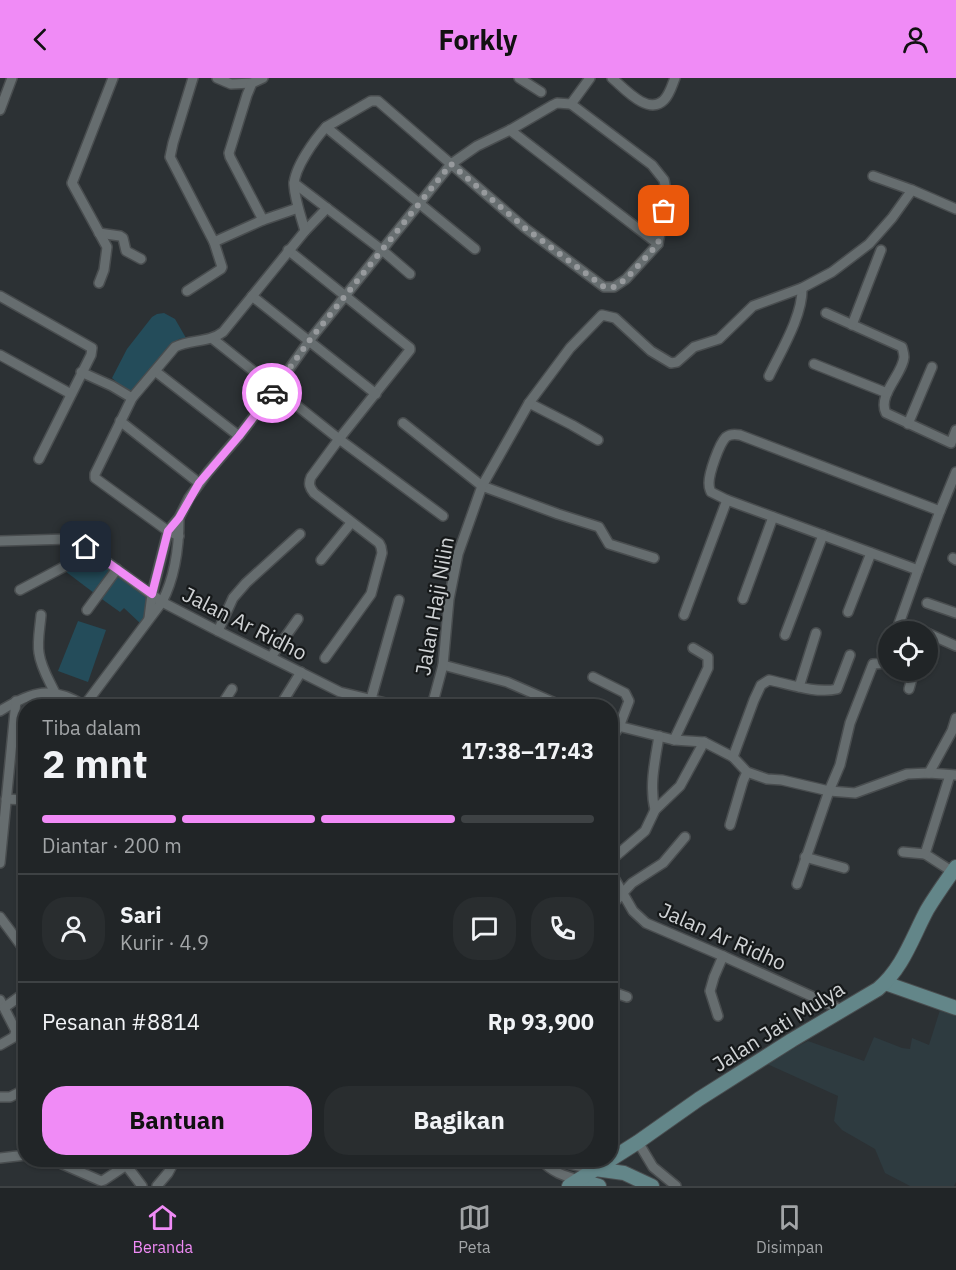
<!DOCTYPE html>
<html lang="id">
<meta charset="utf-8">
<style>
:root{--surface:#212527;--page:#292d2f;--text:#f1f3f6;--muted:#a2a5a7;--line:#3e4244;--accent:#f08bf6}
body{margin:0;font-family:"IBM Plex Sans",sans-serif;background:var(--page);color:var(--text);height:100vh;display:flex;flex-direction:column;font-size:22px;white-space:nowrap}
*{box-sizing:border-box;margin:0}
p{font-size:20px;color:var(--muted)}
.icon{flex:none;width:33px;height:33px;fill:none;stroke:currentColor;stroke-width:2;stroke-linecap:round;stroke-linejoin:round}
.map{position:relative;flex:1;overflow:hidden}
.panel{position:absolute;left:18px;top:621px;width:600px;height:468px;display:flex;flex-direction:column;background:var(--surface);border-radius:24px;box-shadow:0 2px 4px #0004,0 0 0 2px var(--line)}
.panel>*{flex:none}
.fabs{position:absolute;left:878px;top:543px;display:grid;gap:12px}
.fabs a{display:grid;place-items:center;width:60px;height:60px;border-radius:50%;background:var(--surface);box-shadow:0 2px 4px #0004,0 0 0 2px var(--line);font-size:30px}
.pin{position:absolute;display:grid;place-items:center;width:51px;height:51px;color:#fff;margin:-26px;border-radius:12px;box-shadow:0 3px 9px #0006}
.courier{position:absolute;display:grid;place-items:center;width:60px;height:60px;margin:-30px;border:4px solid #f08bf6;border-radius:50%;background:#fff;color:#222;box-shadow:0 2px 8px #0007}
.summary em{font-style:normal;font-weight:700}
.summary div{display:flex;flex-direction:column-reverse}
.summary{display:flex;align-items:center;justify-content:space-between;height:102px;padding:0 24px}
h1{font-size:39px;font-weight:700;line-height:45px}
.bar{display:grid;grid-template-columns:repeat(4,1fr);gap:9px 6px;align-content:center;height:72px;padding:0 24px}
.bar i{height:8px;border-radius:4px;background:var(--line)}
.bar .current{background:var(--accent)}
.bar p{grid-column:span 4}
.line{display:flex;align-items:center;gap:15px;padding:0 24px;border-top:2px solid var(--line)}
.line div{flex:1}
.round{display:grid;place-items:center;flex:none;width:63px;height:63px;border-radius:24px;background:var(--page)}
.button{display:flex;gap:12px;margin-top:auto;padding:12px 24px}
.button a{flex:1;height:69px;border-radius:24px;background:var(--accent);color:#111;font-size:24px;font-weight:700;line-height:69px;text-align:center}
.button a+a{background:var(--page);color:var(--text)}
header{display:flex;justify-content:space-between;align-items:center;height:78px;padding:0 24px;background:var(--accent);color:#111;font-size:27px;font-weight:700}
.tab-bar{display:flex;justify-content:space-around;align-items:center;height:84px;border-top:2px solid var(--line);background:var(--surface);font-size:16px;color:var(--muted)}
.tab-bar a{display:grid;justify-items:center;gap:3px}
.tab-bar .current{color:var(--accent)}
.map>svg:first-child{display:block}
.built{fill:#2e3b40}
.green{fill:#244c5a}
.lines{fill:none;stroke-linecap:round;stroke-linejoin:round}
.street-casing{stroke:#494d4f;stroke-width:12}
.secondary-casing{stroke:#494d4f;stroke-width:16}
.street{stroke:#666d6f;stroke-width:9}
.secondary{stroke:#638689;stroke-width:14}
.done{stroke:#979a9d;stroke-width:6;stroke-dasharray:0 10.8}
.route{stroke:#f08bf6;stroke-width:8}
.labels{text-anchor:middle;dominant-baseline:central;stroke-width:4.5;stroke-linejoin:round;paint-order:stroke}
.street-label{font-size:21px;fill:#d0d3d5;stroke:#16191a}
</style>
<header><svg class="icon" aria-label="back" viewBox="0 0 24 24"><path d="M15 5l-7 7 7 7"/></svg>Forkly<svg class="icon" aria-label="person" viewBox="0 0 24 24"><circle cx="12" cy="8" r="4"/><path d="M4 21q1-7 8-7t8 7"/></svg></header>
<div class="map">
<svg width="956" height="1108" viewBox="0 0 956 1108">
<rect width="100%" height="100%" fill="#2c3134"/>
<path class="built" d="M 940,932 L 956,938 L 956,1104 L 954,1108 L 910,1108 L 885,1095 L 875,1071 L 842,1052 L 834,1043 L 838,1018 L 765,985 L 808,963 L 864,983 L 874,959 L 902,970 L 910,971 L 912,960 L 929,967 Z"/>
<g class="green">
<path d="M 164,235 L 175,241 L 186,260 L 179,261 L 173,265 L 131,313 L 121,308 L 112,300 L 127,271 L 152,239 L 157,236 Z"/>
<path d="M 92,477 L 112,492 L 94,515 L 65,493 Z"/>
<path d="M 118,496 L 148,517 L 145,540 L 140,545 L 124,530 L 120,534 L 99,519 Z"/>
<path d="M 78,543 L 106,552 L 88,604 L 58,593 Z"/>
</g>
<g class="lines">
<defs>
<g id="street">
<path d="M 217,0 L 231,6 L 252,5"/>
<path d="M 263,0 L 252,5 L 247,17 L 229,75 L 230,79 L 263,142"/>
<path d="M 519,0 L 541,14"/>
<path d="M 612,0 C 624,10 648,38 664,22 C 670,16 672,7 675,0"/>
<path d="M 571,26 L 590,0"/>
<path d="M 0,32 L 12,0"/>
<path d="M 326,49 L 475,171"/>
<path d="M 510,52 L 658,166"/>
<path d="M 873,98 L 912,112"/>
<path d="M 294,105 L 382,172 L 410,196"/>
<path d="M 305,153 L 327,130"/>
<path d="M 99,155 L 120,158 L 123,160 L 126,173 L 141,181"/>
<path d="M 214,164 L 263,142 L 298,130"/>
<path d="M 288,172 L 410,270 L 410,272 L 339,361 L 311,399 C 308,406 310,410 314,415 L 379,465 L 381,469 L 382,475 L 371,516 L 325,580"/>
<path d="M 99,205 L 104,192 L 107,169 L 72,105 L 113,0"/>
<path d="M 187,213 L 221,191 L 222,189 L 214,164 L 170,79 L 173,65 L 193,0"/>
<path d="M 0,218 L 92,270 L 91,277 L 39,381"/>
<path d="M 252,218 L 376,316"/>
<path d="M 826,235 L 902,269 C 903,273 904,276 904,279 C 903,296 877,317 886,335 L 951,365 L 956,352"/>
<path d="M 852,247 L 881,172"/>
<path d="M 213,261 L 339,361 L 443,438"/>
<path d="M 0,277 L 71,316"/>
<path d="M 814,286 L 887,315"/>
<path d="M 155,293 L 239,358"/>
<path d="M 81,294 L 112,308 L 132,320"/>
<path d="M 769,298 C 781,273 803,237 802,210"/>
<path d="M 529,325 L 572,347 L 598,362"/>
<path d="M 120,343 L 199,405"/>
<path d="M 403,345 L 482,408 L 558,436 L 599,449 L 609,466 L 654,480"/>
<path d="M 908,346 L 932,289"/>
<path d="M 0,463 L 69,461 L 82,466 L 162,524 L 218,553 L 340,614 L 398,628"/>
<path d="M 953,480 L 956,482"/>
<path d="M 321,482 L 351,445"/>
<path d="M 918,492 L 940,433"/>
<path d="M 20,512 L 92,474"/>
<path d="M 743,521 L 773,439"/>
<path d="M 927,525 L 956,535"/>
<path d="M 87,532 L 117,491"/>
<path d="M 848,534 L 871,475"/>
<path d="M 41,537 C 40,550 37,563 39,575 C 41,590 49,602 55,615"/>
<path d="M 684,537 L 727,422"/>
<path d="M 149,540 L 152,516 L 168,453 L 179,440 L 189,420 L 208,394 L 239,358 L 275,311 L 309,263 L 451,86 L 477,68 L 510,52 L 553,27 L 557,25 L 571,26 L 652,87 L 664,102 L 667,117 L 658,166 L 626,201 L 614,209 L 604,209 L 525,150 L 378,23 L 371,23 L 326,49 C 315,61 294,90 294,107 C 295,123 301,138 305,153 L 223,254 C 209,265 190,261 175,269 L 132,320 L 95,396 L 95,400 L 168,453 L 179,458"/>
<path d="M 218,553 L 233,520 L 246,505 L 300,456"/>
<path d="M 896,554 L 918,492 L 727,422 L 711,414 C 709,409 709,410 709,405 C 709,395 719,366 726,359 C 730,356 735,356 740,357 L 940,433 L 956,394"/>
<path d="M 927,555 L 956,568"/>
<path d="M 785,557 L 823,457"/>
<path d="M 271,579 L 298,541"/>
<path d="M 443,587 L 507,604 L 562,628"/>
<path d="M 593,599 L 625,615 L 629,623 L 619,649 L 610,662"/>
<path d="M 799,609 L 816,555"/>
<path d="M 909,611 L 914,593 L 913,592"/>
<path d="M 371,621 L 399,522"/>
<path d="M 84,628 L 162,524 C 175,499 179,468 179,440"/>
<path d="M 221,628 L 232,611"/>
<path d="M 280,628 L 301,594"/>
<path d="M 432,628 L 443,587 L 449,521 L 458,476 L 482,408 L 529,325 L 570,270 L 602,237 L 615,240 L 651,273 L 671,285 L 677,284 L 694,269 L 719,261 L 753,228 L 802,210 L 832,194 L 869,166 L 892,140 L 912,112 L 956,131"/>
<path d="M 0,633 C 32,613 52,607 85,628"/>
<path d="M 610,646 L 674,662 L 704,664 L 733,679 L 747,694 L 767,701 L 782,702 L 829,713 L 855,715 L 907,696 L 929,695 L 956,697"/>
<path d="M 674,662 L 708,590 L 708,579 L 693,570"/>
<path d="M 733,679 L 754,622 L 761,607 L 769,602 C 788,606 817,616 837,611 L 850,577"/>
<path d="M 929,695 L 952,653 L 956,640"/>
<path d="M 950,697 L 925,776 L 953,794"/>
<path d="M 6,721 L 26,722"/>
<path d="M 655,732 C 649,708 655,683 659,658"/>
<path d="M 730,747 L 743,703 L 747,694"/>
<path d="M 903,774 L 925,776"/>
<path d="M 805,779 L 844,790"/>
<path d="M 610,783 L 645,753 L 655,732 L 680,708 L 704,664"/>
<path d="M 0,785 L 16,623"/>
<path d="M 610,793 L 633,833 L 646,845 L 723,878 L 842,932"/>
<path d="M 797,806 L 829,713 L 840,687 L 850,645 L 873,586 L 888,585"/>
<path d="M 610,829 L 632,805 L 663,785 L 685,759"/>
<path d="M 0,839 L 26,874"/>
<path d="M 610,913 L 627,919"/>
<path d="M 0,922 L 16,953 L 14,959 L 0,967"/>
<path d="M 5,929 L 26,914"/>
<path d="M 718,938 L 710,913 L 714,899 L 723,878"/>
<path d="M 0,1019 L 10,1019 L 26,1011"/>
<path d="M 638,1064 L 653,1089 L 676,1108"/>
<path d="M 0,1080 L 26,1077"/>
<path d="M 53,1082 L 101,1103 L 104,1102 L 134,1082"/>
<path d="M 541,1082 C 552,1094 564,1098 579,1102"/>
<path d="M 559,1082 C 571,1088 583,1089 595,1091"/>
<path d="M 126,1087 L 142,1108"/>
<path d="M 157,1108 L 168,1095 L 175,1082"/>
</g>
<g id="secondary">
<path d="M 885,905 L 956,930"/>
<path d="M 595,1091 L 624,1095 L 652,1108"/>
<path d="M 579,1102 L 599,1108"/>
<path d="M 569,1108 L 638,1064 L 699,1021 L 792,962 L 878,911 C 903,890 912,860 927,832 C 936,817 946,803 956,789"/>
</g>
</defs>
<use href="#street" class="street-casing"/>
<use href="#secondary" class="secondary-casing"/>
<use href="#street" class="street"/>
<use href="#secondary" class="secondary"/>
</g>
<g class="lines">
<path class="done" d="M 272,315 L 309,263 L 451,86 L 525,150 L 604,209 L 614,209 L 626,201 L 658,166 L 664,133"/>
<path class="route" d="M 86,469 L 152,516 L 168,453 L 179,440 L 199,405 L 239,358 L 272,315"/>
</g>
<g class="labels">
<g class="street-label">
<text transform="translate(434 528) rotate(-80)">Jalan Haji Nilin</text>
<text transform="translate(245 545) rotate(27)">Jalan Ar Ridho</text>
<text transform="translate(723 858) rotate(24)">Jalan Ar Ridho</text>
<text transform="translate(778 948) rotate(-32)">Jalan Jati Mulya</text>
</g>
</g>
</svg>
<div class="fabs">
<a><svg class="icon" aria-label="locate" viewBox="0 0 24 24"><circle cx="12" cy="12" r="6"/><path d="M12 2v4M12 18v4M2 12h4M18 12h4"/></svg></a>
</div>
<div class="pin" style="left:664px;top:133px;background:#ea580c"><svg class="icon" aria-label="bag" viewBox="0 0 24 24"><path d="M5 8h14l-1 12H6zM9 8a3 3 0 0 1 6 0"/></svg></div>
<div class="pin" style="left:86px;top:469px;background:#1f2937"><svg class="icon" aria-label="home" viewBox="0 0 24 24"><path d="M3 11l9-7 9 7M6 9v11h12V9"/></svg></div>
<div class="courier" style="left:272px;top:315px"><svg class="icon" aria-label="car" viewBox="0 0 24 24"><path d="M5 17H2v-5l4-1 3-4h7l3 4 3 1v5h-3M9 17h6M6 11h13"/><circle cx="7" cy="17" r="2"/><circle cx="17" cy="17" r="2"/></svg></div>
<section class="panel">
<div class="summary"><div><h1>2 mnt</h1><p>Tiba dalam</p></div><em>17:38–17:43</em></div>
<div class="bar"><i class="current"></i><i class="current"></i><i class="current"></i><i></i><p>Diantar · 200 m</p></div>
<div class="line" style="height:108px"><a class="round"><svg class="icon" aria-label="person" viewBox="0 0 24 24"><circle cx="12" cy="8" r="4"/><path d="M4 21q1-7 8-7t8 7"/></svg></a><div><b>Sari</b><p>Kurir · 4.9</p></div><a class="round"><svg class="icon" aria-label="chat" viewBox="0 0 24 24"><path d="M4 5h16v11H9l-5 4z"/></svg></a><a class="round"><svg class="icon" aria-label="phone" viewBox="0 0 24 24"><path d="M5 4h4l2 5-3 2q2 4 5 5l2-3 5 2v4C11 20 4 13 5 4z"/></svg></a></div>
<div class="line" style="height:78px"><div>Pesanan #8814</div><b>Rp 93,900</b></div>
<div class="button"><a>Bantuan</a><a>Bagikan</a></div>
</section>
</div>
<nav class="tab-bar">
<a class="current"><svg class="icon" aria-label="home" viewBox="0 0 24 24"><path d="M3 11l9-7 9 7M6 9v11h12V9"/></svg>Beranda</a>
<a><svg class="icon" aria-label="map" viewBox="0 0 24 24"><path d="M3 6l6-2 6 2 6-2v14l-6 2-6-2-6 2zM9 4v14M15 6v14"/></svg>Peta</a>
<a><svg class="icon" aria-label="saved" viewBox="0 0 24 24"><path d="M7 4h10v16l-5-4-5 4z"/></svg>Disimpan</a>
</nav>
